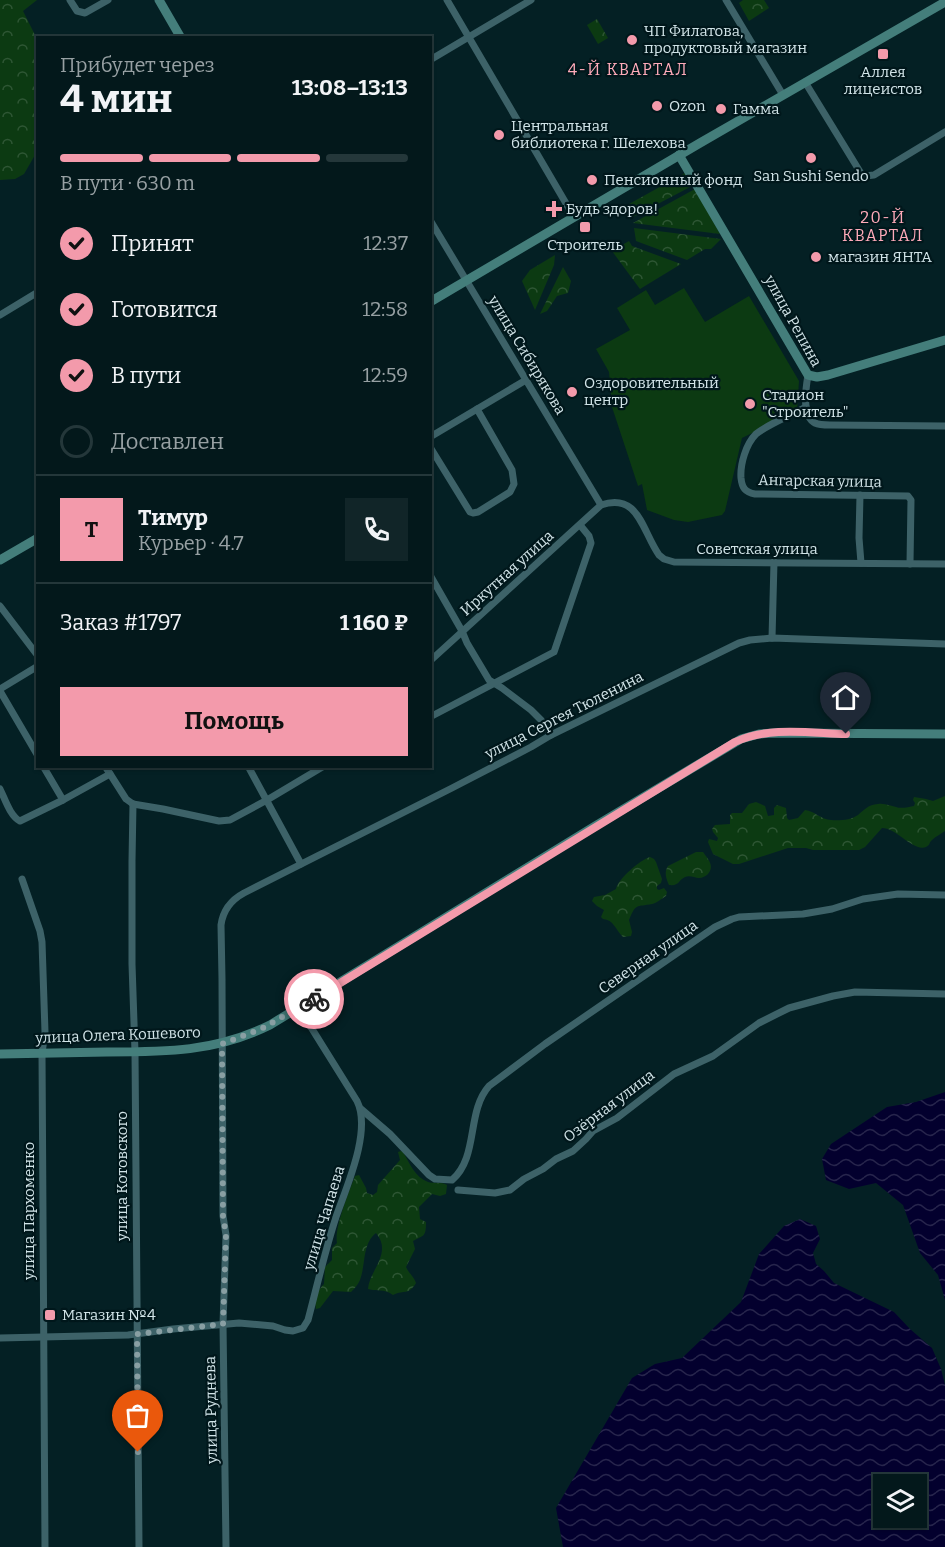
<!DOCTYPE html>
<html lang="ru">
<meta charset="utf-8">
<style>
:root{--surface:#03181b;--page:#112528;--text:#f1f3f6;--muted:#97a0a3;--line:#24373a;--accent:#f39aab}
body{margin:0;font-family:Bitter,serif;background:var(--page);color:var(--text);height:100vh;display:flex;flex-direction:column;font-size:22px;white-space:nowrap}
*{box-sizing:border-box;margin:0}
p{font-size:20px;color:var(--muted)}
.icon{flex:none;width:33px;height:33px;fill:none;stroke:currentColor;stroke-width:2;stroke-linecap:round;stroke-linejoin:round}
.map{position:relative;flex:1;overflow:hidden}
.panel{position:absolute;left:36px;top:36px;width:396px;height:732px;display:flex;flex-direction:column;background:var(--surface);border-radius:0px;box-shadow:0 2px 4px #0004,0 0 0 2px var(--line)}
.panel>*{flex:none}
.fabs{position:absolute;left:873px;top:1474px;display:grid;gap:12px}
.fabs a{display:grid;place-items:center;width:54px;height:54px;border-radius:0px;background:var(--surface);box-shadow:0 2px 4px #0004,0 0 0 2px var(--line);font-size:30px}
.pin{position:absolute;display:grid;place-items:center;width:51px;height:51px;color:#fff;margin:-62px -26px;border-radius:50% 50% 50% 0;rotate:-45deg;box-shadow:0 0 6px #0007}
.pin .icon{rotate:45deg}
.courier{position:absolute;display:grid;place-items:center;width:60px;height:60px;margin:-30px;border:4px solid #f39aab;border-radius:50%;background:#fff;color:#222;box-shadow:0 2px 8px #0007}
.overview em{font-style:normal;font-weight:700}
.overview div{display:flex;flex-direction:column-reverse}
.overview{display:flex;align-items:center;justify-content:space-between;height:102px;padding:0 24px}
h1{font-size:39px;font-weight:700;line-height:45px}
.bar{display:grid;grid-template-columns:repeat(4,1fr);gap:9px 6px;align-content:center;height:72px;padding:0 24px}
.bar i{height:8px;border-radius:4px;background:var(--line)}
.bar .current{background:var(--accent)}
.bar p{grid-column:span 4}
.line{display:flex;align-items:center;gap:15px;padding:0 24px;border-top:2px solid var(--line)}
.line div{flex:1}
.round{display:grid;place-items:center;flex:none;width:63px;height:63px;border-radius:0px;background:var(--page)}
ol{padding:0 24px;list-style:none}
li{display:flex;align-items:center;gap:18px;height:66px}
li p{margin-inline-start:auto}
li .icon{padding:6px;border-radius:50%;background:var(--accent);color:#111;stroke-width:4}
li:last-child{color:var(--muted)}
li i{width:33px;height:33px;border:3px solid var(--line);border-radius:50%}
.action{display:flex;gap:12px;margin-top:auto;padding:12px 24px}
.action a{flex:1;height:69px;border-radius:0px;background:var(--accent);color:#111;font-size:24px;font-weight:700;line-height:69px;text-align:center}
.map>svg:first-child{display:block}
.green{fill:#0c3a12}
.forest{fill:url(#forest-crowns)}
.water{fill:url(#water-waves);fill-rule:evenodd}
.lines{fill:none;stroke-linecap:round;stroke-linejoin:round}
.street{stroke:#3d6268;stroke-width:7}
.secondary{stroke:#447e7b;stroke-width:9}
.done{stroke:#899fa3;stroke-width:6;stroke-dasharray:0 10.8}
.route{stroke:#f39aab;stroke-width:8}
.poi-dot{fill:#f39aab;stroke:#00171b;stroke-width:2}
.labels{text-anchor:middle;dominant-baseline:central;stroke-width:4.5;stroke-linejoin:round;paint-order:stroke}
.poi-label{font-size:15px;fill:#d1e4e8;stroke:#00171b;text-anchor:start}
.street-label{font-size:15px;fill:#d1e4e8;stroke:#00171b}
.neighbourhood-label{font-size:16px;letter-spacing:1.5px;fill:#ffabba;stroke:#00171b}
</style>
<div class="map">
<svg width="945" height="1547" viewBox="0 0 945 1547">
<defs>
<pattern id="forest-crowns" width="20" height="18" patternUnits="userSpaceOnUse" patternTransform="scale(1.5)"><rect width="20" height="18" fill="#0c3a12"/><path d="M2 6a3 3 0 1 1 6 0M12 15a3 3 0 1 1 6 0" fill="none" stroke="#2e5634"/></pattern>
<pattern id="water-waves" width="16" height="10" patternUnits="userSpaceOnUse" patternTransform="scale(1.5)"><rect width="16" height="10" fill="#03002e"/><path d="M0 5q4-4 8 0t8 0" fill="none" stroke="#27254c"/></pattern>
</defs>
<rect width="100%" height="100%" fill="#042024"/>
<path class="green" d="M 684,288 L 705,322 L 749,296 L 799,381 L 797,411 L 742,438 L 725,511 L 722,515 L 688,522 L 674,520 L 647,510 L 642,484 L 638,486 L 612,407 L 609,372 L 596,349 L 630,330 L 617,308 L 646,290 L 655,305 Z"/>
<g class="forest">
<path d="M 0,0 L 37,0 L 23,11 L 37,39 L 38,118 L 34,131 L 35,155 L 24,174 L 15,179 L 0,180 Z"/>
<path d="M 743,0 L 764,0 L 769,8 L 749,21 L 739,3 Z"/>
<path d="M 597,19 L 608,38 L 598,44 L 587,25 Z"/>
<path d="M 685,173 L 692,186 L 631,218 L 620,209 Z"/>
<path d="M 695,189 L 720,234 L 633,223 Z"/>
<path d="M 634,228 L 721,239 L 711,249 L 705,249 L 687,260 L 636,241 Z"/>
<path d="M 629,241 L 632,246 L 681,264 L 640,289 L 612,251 Z"/>
<path d="M 555,255 L 554,265 L 535,310 L 522,281 L 530,270 Z"/>
<path d="M 563,267 L 571,281 L 568,293 L 557,296 L 547,311 L 540,314 Z"/>
<path d="M 945,796 L 945,831 C 941,834 936,836 932,840 C 928,844 931,844 926,847 C 913,852 897,828 882,828 L 865,847 L 859,850 L 813,850 L 806,848 L 788,848 L 739,864 L 733,864 L 713,854 L 708,842 L 709,839 L 717,841 L 718,838 L 713,832 L 712,829 L 715,825 L 730,824 L 730,815 L 732,813 L 742,813 L 749,804 L 756,802 L 765,806 L 768,816 L 774,815 L 774,808 L 777,805 L 786,808 L 787,818 L 789,820 L 798,818 L 805,810 C 815,811 821,820 831,820 C 839,821 851,820 858,815 C 865,809 868,805 878,804 C 885,803 890,806 896,807 C 901,809 909,807 914,806 L 915,803 L 913,800 L 914,797 L 926,799 L 933,801 Z"/>
<path d="M 696,852 L 703,852 C 708,859 715,866 708,874 C 706,876 702,878 699,878 C 695,878 690,875 685,877 C 677,881 680,886 669,885 C 666,878 664,872 668,866 Z"/>
<path d="M 650,857 L 654,859 L 656,862 L 662,879 L 661,883 L 657,886 L 657,889 L 659,890 L 664,888 L 667,892 L 666,896 C 661,899 657,903 652,904 C 636,907 636,903 629,920 L 632,932 L 631,936 L 623,937 C 615,929 614,920 603,919 L 601,917 L 604,910 L 597,906 L 592,901 L 594,897 L 605,895 L 616,889 C 618,879 640,860 650,857 Z"/>
<path d="M 401,1151 L 403,1152 C 410,1164 415,1177 428,1182 C 435,1184 440,1181 447,1185 L 446,1194 L 440,1196 L 432,1194 L 419,1207 L 420,1219 L 426,1222 C 426,1237 424,1235 413,1241 L 415,1249 L 406,1267 C 409,1274 413,1275 416,1283 C 408,1296 405,1289 393,1295 C 383,1288 378,1292 368,1289 C 369,1271 393,1253 376,1233 C 362,1244 366,1264 360,1280 C 358,1285 354,1289 351,1292 L 333,1291 L 320,1308 L 316,1309 C 314,1299 317,1291 324,1284 L 325,1267 L 332,1260 L 332,1248 L 337,1243 C 334,1228 349,1192 355,1176 L 359,1175 L 366,1188 L 367,1193 L 373,1195 L 377,1192 L 378,1185 L 400,1160 L 398,1152 Z"/>
</g>
<g class="water">
<path d="M 945,1092 L 945,1300 L 938,1275 L 920,1253 L 903,1205 L 876,1183 L 849,1189 L 826,1180 L 822,1159 L 831,1144 L 887,1107 L 916,1102 Z"/>
<path d="M 800,1219 L 816,1226 L 820,1239 L 813,1253 L 816,1264 L 824,1271 L 834,1283 L 894,1312 L 910,1329 L 932,1348 L 941,1369 L 945,1385 L 945,1547 L 563,1547 L 556,1508 L 632,1378 L 655,1364 L 682,1358 L 741,1302 L 759,1254 L 784,1226 ZM 884,1485 L 916,1485 L 916,1518 L 884,1518 Z"/>
</g>
<g class="lines">
<g class="street">
<path d="M 70,0 L 77,11 L 85,13 L 108,0"/>
<path d="M 447,0 L 574,217"/>
<path d="M 726,0 L 783,95"/>
<path d="M 430,60 L 531,0"/>
<path d="M 805,82 L 862,175 L 865,176 L 874,175 L 945,132"/>
<path d="M 430,220 L 601,505"/>
<path d="M 0,315 L 38,292"/>
<path d="M 808,375 C 806,387 801,416 815,423 C 819,425 825,425 830,425 L 945,426"/>
<path d="M 806,407 C 792,415 768,424 756,434 C 746,444 740,464 741,478 C 742,488 745,492 755,494 L 908,496 L 911,500 L 910,564"/>
<path d="M 430,437 L 526,380"/>
<path d="M 430,447 L 470,512 L 473,513 L 478,512 L 510,492 L 514,484 L 512,470 L 477,409"/>
<path d="M 860,495 L 859,538 L 861,563"/>
<path d="M 430,575 L 462,631 L 467,643 L 489,680 L 502,688 L 531,710 L 541,720 L 551,735"/>
<path d="M 0,606 L 38,656"/>
<path d="M 772,638 L 774,562"/>
<path d="M 430,661 L 601,505 C 639,492 642,531 659,555 L 664,559 L 674,562 L 945,564"/>
<path d="M 0,689 L 38,666"/>
<path d="M 0,691 L 38,756"/>
<path d="M 430,717 L 554,652 L 591,543 L 589,536 L 580,525"/>
<path d="M 43,766 L 63,800"/>
<path d="M 105,766 L 126,799 L 133,804"/>
<path d="M 248,766 L 301,864"/>
<path d="M 0,789 C 5,799 10,816 20,821 L 63,800 L 110,774"/>
<path d="M 133,804 L 132,861 L 132,964 L 135,1052 L 139,1547"/>
<path d="M 133,804 L 163,809 L 219,821 L 230,820 L 267,800 L 324,766"/>
<path d="M 22,879 L 40,931 L 42,942 L 45,1032 L 42,1053 L 45,1547"/>
<path d="M 361,1109 L 390,1134 L 429,1175 L 435,1179 L 452,1180 C 479,1157 466,1112 489,1086 L 545,1044 L 715,927 L 732,919 L 739,917 L 803,914 L 832,909 L 863,899 L 898,894 L 945,895"/>
<path d="M 458,1190 L 495,1193 L 510,1190 L 524,1179 L 543,1169 L 556,1159 L 573,1151 L 586,1139 L 593,1131 L 617,1118 L 674,1074 L 713,1056 L 759,1023 L 789,1008 L 833,996 L 855,992 L 945,994"/>
<path d="M 0,1338 L 128,1335 L 173,1329 L 239,1323 L 273,1326 L 285,1330 L 293,1331 L 303,1328 L 308,1320 C 317,1286 325,1251 336,1217 C 346,1188 372,1131 357,1101 L 299,1008"/>
<path d="M 226,1547 L 223,1324 L 226,1235 L 223,1216 L 222,979 L 221,925 C 223,910 231,900 244,893 L 452,788 L 531,747 L 551,735 L 739,643 L 750,640 L 772,638 L 945,644"/>
</g>
<g class="secondary">
<path d="M 159,0 L 181,38"/>
<path d="M 679,155 L 808,375 L 817,377 L 828,375 L 945,340"/>
<path d="M 430,302 L 700,143 L 945,2"/>
<path d="M 0,560 L 38,538"/>
<path d="M 0,1054 C 36,1053 71,1053 107,1052 C 166,1052 215,1052 270,1025 L 595,826 L 741,739 L 759,734 L 774,733 L 945,734"/>
</g>
</g>
<g class="lines">
<path class="done" d="M 138,1452 L 137,1334 L 223,1324 L 226,1235 L 223,1216 L 222,1044 L 261,1029 L 314,999"/>
<path class="route" d="M 314,999 L 735,742 C 769,726 810,733 846,734"/>
</g>
<g class="poi-dot">
<circle cx="632" cy="40" r="6"/>
<rect x="877" y="48" width="12" height="12" rx="3"/>
<circle cx="657" cy="106" r="6"/>
<circle cx="721" cy="109" r="6"/>
<circle cx="499" cy="135" r="6"/>
<circle cx="811" cy="158" r="6"/>
<circle cx="592" cy="180" r="6"/>
<path d="M551 200h6v6h6v6h-6v6h-6v-6h-6v-6h6z"/>
<rect x="579" y="221" width="12" height="12" rx="3"/>
<circle cx="816" cy="257" r="6"/>
<circle cx="572" cy="392" r="6"/>
<circle cx="750" cy="404" r="6"/>
<rect x="44" y="1309" width="12" height="12" rx="3"/>
</g>
<g class="labels">
<g class="poi-label">
<text x="644" y="31">ЧП Филатова,<tspan x="644" dy="17">продуктовый магазин</tspan></text>
<text x="883" y="72" text-anchor="middle">Аллея<tspan x="883" dy="17">лицеистов</tspan></text>
<text x="669" y="106">Ozon</text>
<text x="733" y="109">Гамма</text>
<text x="511" y="126">Центральная<tspan x="511" dy="17">библиотека г. Шелехова</tspan></text>
<text x="811" y="176" text-anchor="middle">San Sushi Sendo</text>
<text x="604" y="180">Пенсионный фонд</text>
<text x="566" y="209">Будь здоров!</text>
<text x="585" y="245" text-anchor="middle">Строитель</text>
<text x="828" y="257">магазин ЯНТА</text>
<text x="584" y="383">Оздоровительный<tspan x="584" dy="17">центр</tspan></text>
<text x="762" y="395">Стадион<tspan x="762" dy="17">"Строитель"</tspan></text>
<text x="62" y="1315">Магазин №4</text>
</g>
<g class="street-label">
<text transform="translate(793 321) rotate(61)">улица Репина</text>
<text transform="translate(527 355) rotate(59)">улица Сибирякова</text>
<text transform="translate(820 481) rotate(1)">Ангарская улица</text>
<text x="757" y="549">Советская улица</text>
<text transform="translate(507 573) rotate(-42)">Иркутная улица</text>
<text transform="translate(564 715) rotate(-27)">улица Сергея Тюленина</text>
<text transform="translate(648 957) rotate(-35)">Северная улица</text>
<text transform="translate(118 1035) rotate(-2)">улица Олега Кошевого</text>
<text transform="translate(609 1106) rotate(-37)">Озёрная улица</text>
<text transform="translate(122 1176) rotate(-90)">улица Котовского</text>
<text transform="translate(29 1211) rotate(-90)">улица Пархоменко</text>
<text transform="translate(324 1218) rotate(-73)">улица Чапаева</text>
<text transform="translate(211 1410) rotate(-91)">улица Руднева</text>
</g>
<g class="neighbourhood-label">
<text x="628" y="69">4-Й КВАРТАЛ</text>
<text x="883" y="217">20-Й<tspan x="883" dy="18">КВАРТАЛ</tspan></text>
</g>
</g>
</svg>
<div class="fabs">
<a><svg class="icon" aria-label="layers" viewBox="0 0 24 24"><path d="M12 4l9 5-9 5-9-5zM3 14l9 5 9-5"/></svg></a>
</div>
<div class="pin" style="left:138px;top:1452px;background:#ea580c"><svg class="icon" aria-label="bag" viewBox="0 0 24 24"><path d="M5 8h14l-1 12H6zM9 8a3 3 0 0 1 6 0"/></svg></div>
<div class="pin" style="left:846px;top:734px;background:#1f2937"><svg class="icon" aria-label="home" viewBox="0 0 24 24"><path d="M3 11l9-7 9 7M6 9v11h12V9"/></svg></div>
<div class="courier" style="left:314px;top:999px"><svg class="icon" aria-label="bike" viewBox="0 0 24 24"><circle cx="6" cy="16" r="4"/><circle cx="18" cy="16" r="4"/><path d="M6 16l4-8h5l3 8M10 8l3 8H6M13 5h3"/></svg></div>
<section class="panel">
<div class="overview"><div><h1>4 мин</h1><p>Прибудет через</p></div><em>13:08–13:13</em></div>
<div class="bar"><i class="current"></i><i class="current"></i><i class="current"></i><i></i><p>В пути · 630 m</p></div>
<ol>
<li><svg class="icon" aria-label="check" viewBox="0 0 24 24"><path d="M5 12l5 5 9-10"/></svg>Принят<p>12:37</p></li>
<li><svg class="icon" aria-label="check" viewBox="0 0 24 24"><path d="M5 12l5 5 9-10"/></svg>Готовится<p>12:58</p></li>
<li><svg class="icon" aria-label="check" viewBox="0 0 24 24"><path d="M5 12l5 5 9-10"/></svg>В пути<p>12:59</p></li>
<li><i></i>Доставлен</li>
</ol>
<div class="line" style="height:108px"><b class="round" style="background:var(--accent);color:#111">Т</b><div><b>Тимур</b><p>Курьер · 4.7</p></div><a class="round"><svg class="icon" aria-label="phone" viewBox="0 0 24 24"><path d="M5 4h4l2 5-3 2q2 4 5 5l2-3 5 2v4C11 20 4 13 5 4z"/></svg></a></div>
<div class="line" style="height:78px"><div>Заказ #1797</div><b>1 160 ₽</b></div>
<div class="action"><a>Помощь</a></div>
</section>
</div>
